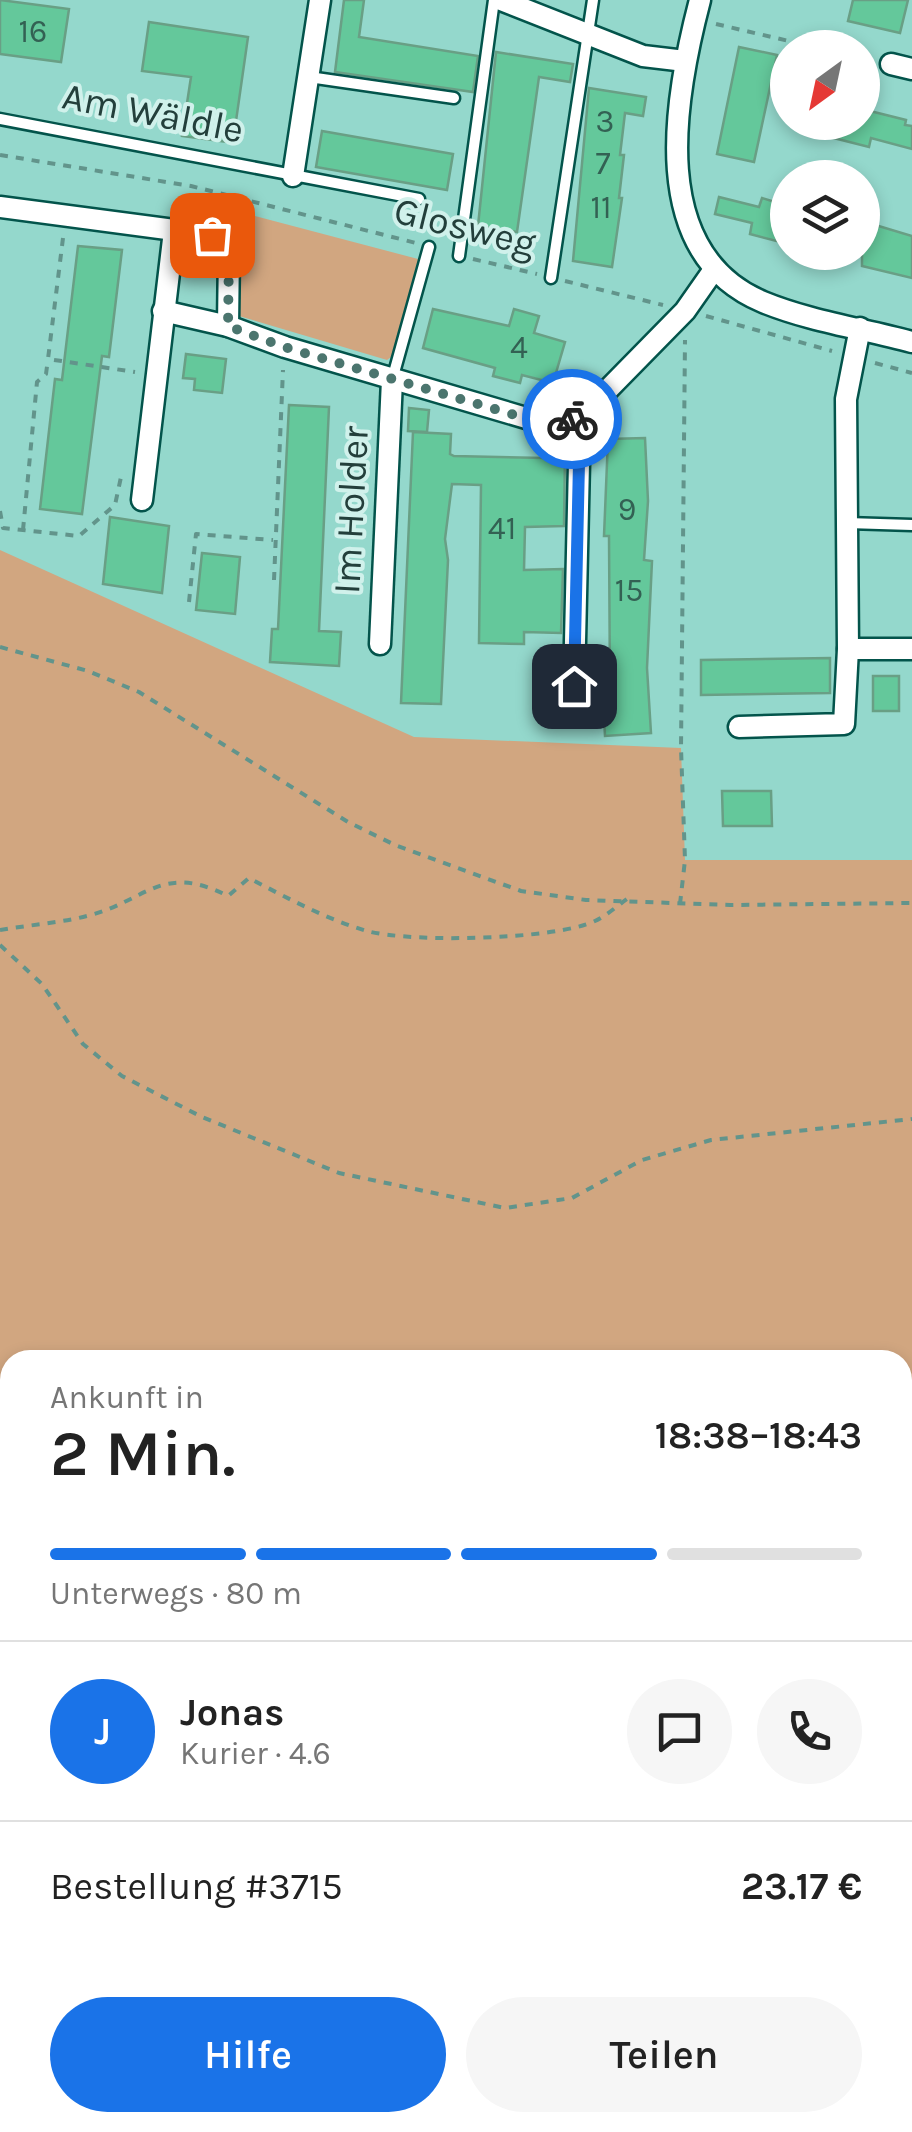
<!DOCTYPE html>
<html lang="de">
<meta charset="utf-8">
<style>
:root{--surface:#fff;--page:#f6f6f6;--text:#222;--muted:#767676;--line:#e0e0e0;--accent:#1a73e8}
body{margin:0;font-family:Karla,sans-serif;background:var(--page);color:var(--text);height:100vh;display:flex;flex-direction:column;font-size:38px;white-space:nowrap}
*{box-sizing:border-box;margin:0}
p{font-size:32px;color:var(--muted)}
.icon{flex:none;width:55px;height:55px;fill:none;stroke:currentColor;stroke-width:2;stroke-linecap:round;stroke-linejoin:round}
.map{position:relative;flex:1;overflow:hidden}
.panel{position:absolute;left:0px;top:1350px;width:912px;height:782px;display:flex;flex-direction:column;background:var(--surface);border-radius:30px 30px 0 0;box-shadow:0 5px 15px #0003}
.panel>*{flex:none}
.needle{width:65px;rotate:213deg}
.buttons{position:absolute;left:770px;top:30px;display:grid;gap:20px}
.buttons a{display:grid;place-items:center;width:110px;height:110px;border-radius:50%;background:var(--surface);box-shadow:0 5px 15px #0003;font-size:50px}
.pin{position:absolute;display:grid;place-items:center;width:85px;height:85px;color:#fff;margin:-42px;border-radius:20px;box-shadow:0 5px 15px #0006}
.courier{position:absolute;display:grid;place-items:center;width:100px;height:100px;margin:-50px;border:8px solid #1a73e8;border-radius:50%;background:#fff;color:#222;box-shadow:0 2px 12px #0007}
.overview em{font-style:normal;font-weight:600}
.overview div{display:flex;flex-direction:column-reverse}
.overview{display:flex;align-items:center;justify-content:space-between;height:170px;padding:0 50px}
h1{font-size:65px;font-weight:600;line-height:75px}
.bar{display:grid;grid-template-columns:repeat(4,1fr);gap:15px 10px;align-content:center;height:120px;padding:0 50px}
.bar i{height:12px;border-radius:8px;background:var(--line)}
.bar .active{background:var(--accent)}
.bar p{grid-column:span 4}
.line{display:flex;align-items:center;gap:25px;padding:0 50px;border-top:2px solid var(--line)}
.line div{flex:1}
.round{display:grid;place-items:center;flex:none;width:105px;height:105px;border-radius:52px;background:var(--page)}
.primary-button{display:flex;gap:20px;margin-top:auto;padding:20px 50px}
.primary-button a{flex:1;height:115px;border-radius:60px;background:var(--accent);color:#fff;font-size:40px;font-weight:600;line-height:115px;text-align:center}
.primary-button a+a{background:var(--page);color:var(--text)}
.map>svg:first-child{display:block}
.green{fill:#d1a680;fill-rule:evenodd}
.building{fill:#64c89b;stroke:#699f85;stroke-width:2.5}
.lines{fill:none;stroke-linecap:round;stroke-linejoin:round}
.lane-casing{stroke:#03544b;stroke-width:15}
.street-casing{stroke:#03544b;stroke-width:25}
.path{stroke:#62948b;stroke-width:4;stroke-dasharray:8 8;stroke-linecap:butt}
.lane{stroke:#fff;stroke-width:10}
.street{stroke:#fff;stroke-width:20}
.done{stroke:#4b756e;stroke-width:10;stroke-dasharray:0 18}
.route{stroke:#1a73e8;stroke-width:12}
.labels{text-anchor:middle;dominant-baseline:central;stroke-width:8;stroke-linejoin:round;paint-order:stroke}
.number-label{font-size:32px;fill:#336153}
.street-label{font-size:38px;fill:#233f3b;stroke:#d0f1eb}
</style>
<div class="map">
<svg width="912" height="2132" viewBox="0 0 912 2132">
<rect width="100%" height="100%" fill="#94d8cc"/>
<g class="green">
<path d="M 244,213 L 418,259 L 394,355 L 387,360 L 239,316 L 234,301 Z"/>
<path d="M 0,550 L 414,737 L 681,748 L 685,860 L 912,860 L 912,2132 L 0,2132 ZM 10,1360 L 902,1360 L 902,2122 L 10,2122 Z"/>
</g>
<g class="building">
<path d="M 0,0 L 69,9 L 61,62 L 0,54 Z"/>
<path d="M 344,0 L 364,0 L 359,37 L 478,56 L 473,92 L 335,72 Z"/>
<path d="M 853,0 L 908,0 L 900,33 L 848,21 Z"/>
<path d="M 149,22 L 248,37 L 236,121 L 231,120 L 228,142 L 182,136 L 191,77 L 142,71 Z"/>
<path d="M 739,47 L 777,55 L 754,162 L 717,154 Z"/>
<path d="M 496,52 L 573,64 L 570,82 L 539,77 L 517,232 L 478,226 Z"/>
<path d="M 589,88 L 646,97 L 643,116 L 625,113 L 620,155 L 624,155 L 619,198 L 622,198 L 612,267 L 573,261 Z"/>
<path d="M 862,109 L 906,120 L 905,125 L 912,126 L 912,149 L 871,138 L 869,147 L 798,129 L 799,122 L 862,122 Z"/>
<path d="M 322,131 L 453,154 L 447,190 L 316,167 Z"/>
<path d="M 719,197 L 759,207 L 762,198 L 788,206 L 784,243 L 750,234 L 752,223 L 715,214 Z"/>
<path d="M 862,221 L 912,236 L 912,278 L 862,266 Z"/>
<path d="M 78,246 L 122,250 L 109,357 L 102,356 L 82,514 L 40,509 L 55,379 L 62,380 Z"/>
<path d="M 433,309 L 509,326 L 514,309 L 539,316 L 534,333 L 565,342 L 553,383 L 522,375 L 520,383 L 493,376 L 495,368 L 423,348 Z"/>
<path d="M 186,354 L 226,359 L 222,393 L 194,390 L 195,379 L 183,378 Z"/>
<path d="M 289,405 L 329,407 L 319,631 L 341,632 L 339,666 L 270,662 L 272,629 L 278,629 Z"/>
<path d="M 409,408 L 429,410 L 427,432 L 408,431 Z"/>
<path d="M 413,432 L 451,434 L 450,454 L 454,456 L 544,458 L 544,453 L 565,453 L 564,526 L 525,527 L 524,570 L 563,569 L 561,633 L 524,632 L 524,644 L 479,643 L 481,485 L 452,484 L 445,539 L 448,560 L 441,704 L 401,703 Z"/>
<path d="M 645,438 L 648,501 L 644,560 L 652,561 L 647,668 L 651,733 L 605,736 L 604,718 L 579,719 L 579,699 L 602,697 L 602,691 L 610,691 L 609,536 L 604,536 L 608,439 Z"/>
<path d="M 110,517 L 169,526 L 162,593 L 103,584 Z"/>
<path d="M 202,553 L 240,557 L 235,614 L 196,610 Z"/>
<path d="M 830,658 L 830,693 L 701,695 L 701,660 Z"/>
<rect x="873" y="676" width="26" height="35"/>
<path d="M 722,791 L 771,791 L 772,826 L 723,826 Z"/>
</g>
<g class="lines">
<defs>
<g id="lane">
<path d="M 309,77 L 454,98"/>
<path d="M 0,119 L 419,199"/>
<path d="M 459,256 L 494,0"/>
<path d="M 551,278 L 593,0"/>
<path d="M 392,380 L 429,247"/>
<path d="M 847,523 L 912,525"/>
</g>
<g id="street">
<path d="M 501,0 L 643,56 L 685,61"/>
<path d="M 700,0 C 674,99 646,253 763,302 C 809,321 864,329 912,342"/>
<path d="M 891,64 L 912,69"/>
<path d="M 293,176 L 320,0"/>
<path d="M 0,207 L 212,235 L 229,251 L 228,326"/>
<path d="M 163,311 L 228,326 L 285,347 L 543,423 L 580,418 L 685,311 L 713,271"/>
<path d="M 142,500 L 174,231"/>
<path d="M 380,644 L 392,380"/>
<path d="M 848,649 L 846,399 L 860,328"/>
<path d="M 574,686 L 580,418"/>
<path d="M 739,727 L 844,724 L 848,649 L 912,649"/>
</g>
</defs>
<use href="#lane" class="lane-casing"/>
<use href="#street" class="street-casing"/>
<g class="path">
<path d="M 716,24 L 819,48"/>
<path d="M 0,155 L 191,186 L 416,243"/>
<path d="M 63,238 L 48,359 L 135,372"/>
<path d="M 473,259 L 537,274"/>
<path d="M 565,281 L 663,305"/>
<path d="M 706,316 L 832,351"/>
<path d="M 875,363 L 912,373"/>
<path d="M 0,511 L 3,528 L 79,536 L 115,505 L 121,477"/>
<path d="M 23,530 L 37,382 L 46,374 L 48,359"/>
<path d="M 274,580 L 283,370"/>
<path d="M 189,602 L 196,534 L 273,540"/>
<path d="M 0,647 L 88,671 L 139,692 L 348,822 L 395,845 L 521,891 L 586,900 L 730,905 L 912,903"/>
<path d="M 680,904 L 685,860 L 681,748 L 685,340"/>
<path d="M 0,930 C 29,925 59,923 87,916 C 147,901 161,862 228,896 L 249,878 C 287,898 326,919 367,931 C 411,943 555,940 595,921 C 606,916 617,906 627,899"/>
<path d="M 0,945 L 42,984 L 83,1044 L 122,1076 L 202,1117 L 339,1173 L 505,1208 L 572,1198 L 642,1160 L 711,1140 L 912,1119"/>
<path d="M 0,1419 L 10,1421"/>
<path d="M 902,1452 L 912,1453"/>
<path d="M 0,1778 L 10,1782"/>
<path d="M 902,2007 L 912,2008"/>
</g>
<use href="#lane" class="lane"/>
<use href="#street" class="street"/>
</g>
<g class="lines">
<path class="done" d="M 212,235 L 229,251 L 228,326 L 284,347 L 542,423 L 572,419"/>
<path class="route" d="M 572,419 L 580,418 L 574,686"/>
</g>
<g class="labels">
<g class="number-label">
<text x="33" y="31">16</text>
<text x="605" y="121">3</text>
<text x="603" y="163">7</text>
<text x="601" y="207">11</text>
<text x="519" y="347">4</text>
<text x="627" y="509">9</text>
<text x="502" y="528">41</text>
<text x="629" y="590">15</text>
</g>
<g class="street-label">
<text transform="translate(153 113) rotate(11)">Am Wäldle</text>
<text transform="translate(465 227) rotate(14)">Glosweg</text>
<text transform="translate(351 510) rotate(-87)">Im Holder</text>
</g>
</g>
</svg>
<div class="buttons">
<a><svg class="needle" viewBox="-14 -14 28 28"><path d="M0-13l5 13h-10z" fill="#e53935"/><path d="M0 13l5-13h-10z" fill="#767676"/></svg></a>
<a><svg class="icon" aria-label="layers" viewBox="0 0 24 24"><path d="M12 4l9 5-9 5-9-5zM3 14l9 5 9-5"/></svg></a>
</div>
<div class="pin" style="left:212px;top:235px;background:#ea580c"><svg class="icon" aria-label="bag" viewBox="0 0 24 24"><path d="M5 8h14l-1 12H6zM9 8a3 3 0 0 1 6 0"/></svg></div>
<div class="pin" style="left:574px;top:686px;background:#1f2937"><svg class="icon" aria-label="home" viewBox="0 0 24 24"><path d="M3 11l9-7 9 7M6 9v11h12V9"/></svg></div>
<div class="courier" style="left:572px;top:419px"><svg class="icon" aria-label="bike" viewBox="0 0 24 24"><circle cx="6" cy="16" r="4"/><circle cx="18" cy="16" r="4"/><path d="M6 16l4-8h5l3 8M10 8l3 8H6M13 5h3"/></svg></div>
<section class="panel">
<div class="overview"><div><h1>2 Min.</h1><p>Ankunft in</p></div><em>18:38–18:43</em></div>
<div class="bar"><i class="active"></i><i class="active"></i><i class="active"></i><i></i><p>Unterwegs · 80 m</p></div>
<div class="line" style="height:180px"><b class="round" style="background:var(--accent);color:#fff">J</b><div><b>Jonas</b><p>Kurier · 4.6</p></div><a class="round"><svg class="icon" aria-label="chat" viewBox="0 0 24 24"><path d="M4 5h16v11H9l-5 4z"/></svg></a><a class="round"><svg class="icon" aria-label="phone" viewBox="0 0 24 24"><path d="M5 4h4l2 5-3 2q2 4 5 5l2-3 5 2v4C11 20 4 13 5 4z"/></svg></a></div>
<div class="line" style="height:130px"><div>Bestellung #3715</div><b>23.17 €</b></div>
<div class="primary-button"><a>Hilfe</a><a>Teilen</a></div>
</section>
</div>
